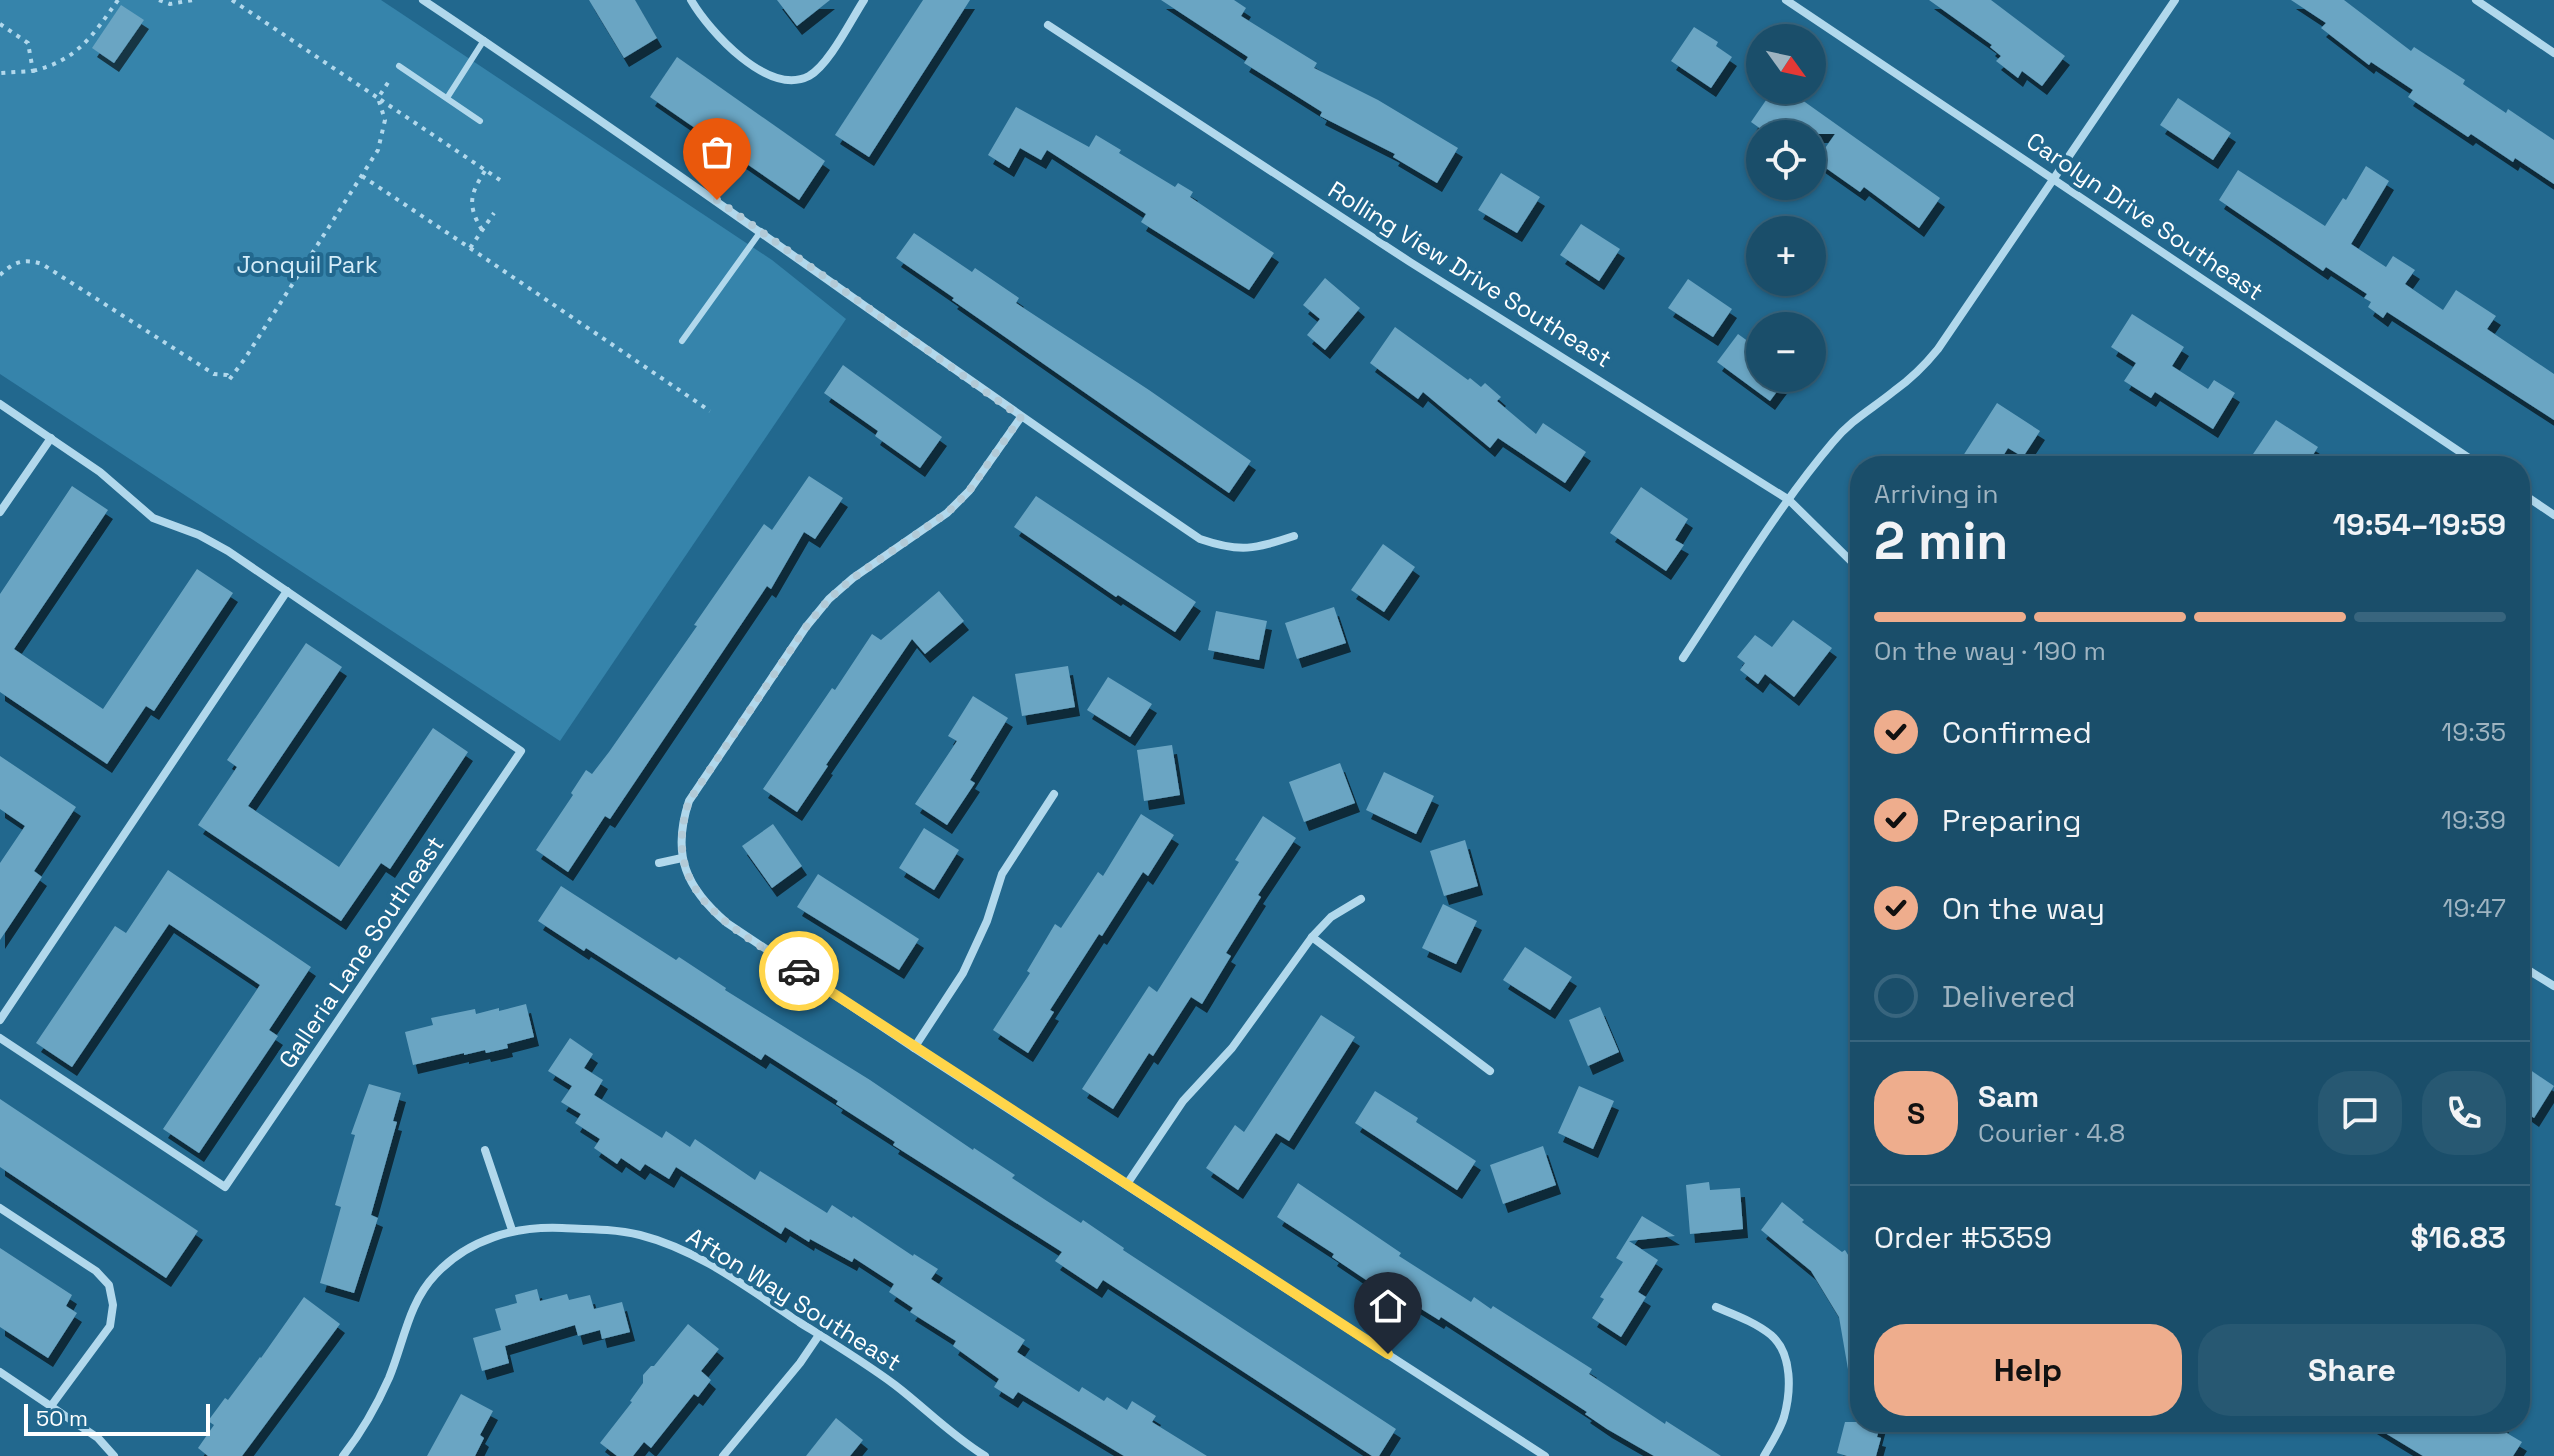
<!DOCTYPE html>
<meta charset="utf-8">
<style>
:root{--surface:#1a4e6a;--page:#275872;--text:#f1f3f6;--muted:#9fb4c1;--line:#38657e;--accent:#eead8d}
body{margin:0;font-family:"Space Grotesk",sans-serif;background:var(--page);color:var(--text);height:100vh;display:flex;flex-direction:column;font-size:30px;white-space:nowrap}
*{box-sizing:border-box;margin:0}
p{font-size:26px;color:var(--muted)}
.icon{flex:none;width:44px;height:44px;fill:none;stroke:currentColor;stroke-width:2;stroke-linecap:round;stroke-linejoin:round}
.map{position:relative;flex:1;overflow:hidden}
.panel{position:absolute;left:1850px;top:456px;width:680px;height:976px;display:flex;flex-direction:column;background:var(--surface);border-radius:32px;box-shadow:0 2px 6px #0004,0 0 0 2px var(--line)}
.panel>*{flex:none}
.needle{width:52px;rotate:123deg}
.tools{position:absolute;left:1746px;top:24px;display:grid;gap:16px}
.tools a{display:grid;place-items:center;width:80px;height:80px;border-radius:50%;background:var(--surface);box-shadow:0 2px 6px #0004,0 0 0 2px var(--line);font-size:40px}
.scale{position:absolute;left:24px;bottom:20px;width:186px;box-sizing:border-box;padding-left:8px;border:4px solid #fff;border-top:0;font-size:22px;line-height:28px;white-space:nowrap;color:#fff;-webkit-text-stroke:6px #22688e;paint-order:stroke}
.pin{position:absolute;display:grid;place-items:center;width:68px;height:68px;color:#fff;margin:-82px -34px;border-radius:50% 50% 50% 0;rotate:-45deg;box-shadow:0 0 8px #0007}
.pin .icon{rotate:45deg}
.courier{position:absolute;display:grid;place-items:center;width:80px;height:80px;margin:-40px;border:6px solid #ffd54a;border-radius:50%;background:#fff;color:#222;box-shadow:0 2px 10px #0007}
.head em{font-style:normal;font-weight:800}
.head div{display:flex;flex-direction:column-reverse}
.head{display:flex;align-items:center;justify-content:space-between;height:136px;padding:0 24px}
h1{font-size:52px;font-weight:800;line-height:60px}
.bar{display:grid;grid-template-columns:repeat(4,1fr);gap:12px 8px;align-content:center;height:96px;padding:0 24px}
.bar i{height:10px;border-radius:6px;background:var(--line)}
.bar .selected{background:var(--accent)}
.bar p{grid-column:span 4}
.line{display:flex;align-items:center;gap:20px;padding:0 24px;border-top:2px solid var(--line)}
.line div{flex:1}
.round{display:grid;place-items:center;flex:none;width:84px;height:84px;border-radius:32px;background:var(--page)}
ol{padding:0 24px;list-style:none}
li{display:flex;align-items:center;gap:24px;height:88px}
li p{margin-inline-start:auto}
li .icon{padding:8px;border-radius:50%;background:var(--accent);color:#111;stroke-width:4}
li:last-child{color:var(--muted)}
li i{width:44px;height:44px;border:4px solid var(--line);border-radius:50%}
.cta{display:flex;gap:16px;margin-top:auto;padding:16px 24px}
.cta a{flex:1;height:92px;border-radius:32px;background:var(--accent);color:#111;font-size:32px;font-weight:800;line-height:92px;text-align:center}
.cta a+a{background:var(--page);color:var(--text)}
.map>svg:first-child{display:block}
.green{fill:#3684ab}
.building{fill:#6ba5c3;filter:url(#shadow)}
.lines{fill:none;stroke-linecap:round;stroke-linejoin:round}
.path{stroke:#b1d8ec;stroke-width:4;stroke-dasharray:4 6;stroke-linecap:butt}
.lane{stroke:#b1d8ec;stroke-width:6}
.street{stroke:#b1d8ec;stroke-width:8}
.done{stroke:#b2cad7;stroke-width:8;stroke-dasharray:0 14.4}
.route{stroke:#ffd54a;stroke-width:10}
.labels{text-anchor:middle;dominant-baseline:central;stroke-width:8;stroke-linejoin:round;paint-order:stroke}
.street-label{font-size:24px;fill:#fff;stroke:#22688e}
.park-label{font-size:24px;fill:#d6edf9;stroke:#22688e}
</style>
<div class="map">
<svg width="2554" height="1456" viewBox="0 0 2554 1456">
<defs>
<filter id="shadow"><feDropShadow dx="5" dy="9" stdDeviation="0" flood-color="#0009"/></filter>
</defs>
<rect width="100%" height="100%" fill="#22688e"/>
<path class="green" d="M 0,0 L 381,0 L 772,260 L 846,319 L 560,741 L 0,374 Z"/>
<g class="building">
<path d="M 589,0 L 635,0 L 657,38 L 624,58 Z"/>
<path d="M 777,0 L 830,0 L 797,26 Z"/>
<path d="M 923,0 L 970,0 L 869,157 L 835,135 Z"/>
<path d="M 1161,0 L 1234,0 L 1246,8 L 1241,16 L 1317,63 L 1314,68 L 1378,100 L 1458,148 L 1437,183 L 1393,157 L 1395,154 L 1320,116 L 1322,112 L 1244,63 L 1248,57 Z"/>
<path d="M 1929,0 L 1991,0 L 2065,56 L 2042,86 L 2022,71 L 2018,78 L 1996,61 L 2001,56 L 1990,47 L 1992,45 Z"/>
<path d="M 2291,0 L 2344,0 L 2411,51 L 2414,47 L 2465,80 L 2463,84 L 2506,113 L 2508,109 L 2554,140 L 2554,184 L 2515,158 L 2513,162 L 2471,134 L 2468,137 L 2408,97 L 2413,90 L 2371,62 L 2369,65 L 2321,28 L 2326,23 Z"/>
<path d="M 121,5 L 144,20 L 114,63 L 92,48 Z"/>
<path d="M 1694,27 L 1718,42 L 1716,46 L 1732,57 L 1711,88 L 1671,61 Z"/>
<path d="M 677,57 L 825,161 L 799,200 L 650,97 Z"/>
<path d="M 1773,90 L 1788,90 L 1940,198 L 1919,228 L 1864,187 L 1860,192 L 1816,161 L 1835,134 L 1768,134 L 1751,122 Z"/>
<path d="M 2178,98 L 2231,133 L 2213,160 L 2160,125 Z"/>
<path d="M 1016,107 L 1089,147 L 1096,135 L 1121,150 L 1119,153 L 1175,187 L 1178,183 L 1193,192 L 1190,197 L 1274,253 L 1249,290 L 1141,222 L 1146,214 L 1047,150 L 1041,160 L 1020,148 L 1009,168 L 988,155 Z"/>
<path d="M 2366,166 L 2389,181 L 2351,244 L 2386,267 L 2393,256 L 2415,270 L 2405,284 L 2443,310 L 2456,290 L 2496,316 L 2487,329 L 2554,374 L 2554,420 L 2387,312 L 2383,318 L 2368,307 L 2371,302 L 2364,298 L 2367,294 L 2326,267 L 2323,271 L 2219,200 L 2238,170 L 2325,226 L 2343,198 L 2346,200 Z"/>
<path d="M 1501,173 L 1540,197 L 1517,233 L 1478,210 Z"/>
<path d="M 1581,224 L 1620,249 L 1599,281 L 1560,255 Z"/>
<path d="M 914,233 L 972,272 L 975,268 L 1019,298 L 1016,303 L 1149,390 L 1251,461 L 1229,493 L 952,300 L 954,298 L 896,258 Z"/>
<path d="M 1325,278 L 1360,308 L 1325,350 L 1307,335 L 1320,319 L 1303,305 Z"/>
<path d="M 1688,279 L 1732,309 L 1713,337 L 1668,308 Z"/>
<path d="M 2132,314 L 2184,347 L 2172,366 L 2208,389 L 2214,380 L 2235,393 L 2213,429 L 2155,392 L 2151,398 L 2124,381 L 2136,363 L 2111,347 Z"/>
<path d="M 1395,327 L 1468,380 L 1470,378 L 1481,387 L 1485,383 L 1501,397 L 1497,401 L 1536,434 L 1543,423 L 1586,452 L 1565,483 L 1498,438 L 1490,448 L 1423,392 L 1418,399 L 1370,363 Z"/>
<path d="M 1738,334 L 1760,350 L 1760,378 L 1787,378 L 1770,401 L 1717,362 Z"/>
<path d="M 843,365 L 942,437 L 920,468 L 875,436 L 878,431 L 824,393 Z"/>
<path d="M 1997,403 L 2040,431 L 2023,457 L 2008,448 L 1997,466 L 1971,466 L 1961,459 Z"/>
<path d="M 2276,420 L 2318,447 L 2306,466 L 2245,466 Z"/>
<path d="M 809,476 L 843,498 L 815,539 L 804,532 L 771,589 L 767,586 L 610,819 L 605,816 L 568,872 L 536,850 L 573,795 L 571,793 L 586,770 L 592,774 L 609,752 L 697,626 L 694,625 L 764,524 L 772,530 Z"/>
<path d="M 72,486 L 108,510 L 14,649 L 103,709 L 197,569 L 233,593 L 154,711 L 146,706 L 107,764 L 0,692 L 0,594 Z"/>
<path d="M 1641,487 L 1688,519 L 1675,540 L 1684,545 L 1666,571 L 1610,533 Z"/>
<path d="M 1036,496 L 1196,602 L 1175,632 L 1118,595 L 1116,597 L 1014,527 Z"/>
<path d="M 1383,544 L 1415,567 L 1384,612 L 1351,590 Z"/>
<path d="M 939,591 L 964,621 L 925,654 L 912,639 L 826,765 L 828,766 L 797,812 L 763,789 L 832,688 L 835,690 L 872,634 L 881,640 Z"/>
<path d="M 1334,607 L 1346,643 L 1297,659 L 1285,623 Z"/>
<path d="M 1216,611 L 1267,621 L 1259,660 L 1208,650 Z"/>
<path d="M 1793,620 L 1832,648 L 1794,697 L 1765,674 L 1758,684 L 1740,670 L 1745,663 L 1737,657 L 1755,635 L 1772,647 Z"/>
<path d="M 306,643 L 342,667 L 248,806 L 339,867 L 433,728 L 468,752 L 390,869 L 381,863 L 341,921 L 198,825 L 237,767 L 227,760 Z"/>
<path d="M 1068,666 L 1075,707 L 1022,716 L 1015,674 Z"/>
<path d="M 1108,677 L 1152,704 L 1130,737 L 1087,710 Z"/>
<path d="M 973,696 L 1008,718 L 970,780 L 975,783 L 947,825 L 915,804 L 957,741 L 948,736 Z"/>
<path d="M 1172,745 L 1180,795 L 1144,801 L 1137,750 Z"/>
<path d="M 0,756 L 76,807 L 34,871 L 42,877 L 0,940 L 0,863 L 25,826 L 0,809 Z"/>
<path d="M 1340,763 L 1355,803 L 1304,822 L 1289,782 Z"/>
<path d="M 1384,772 L 1434,796 L 1416,834 L 1366,810 Z"/>
<path d="M 1141,814 L 1174,835 L 1148,876 L 1143,872 L 1102,936 L 1099,934 L 1050,1010 L 1054,1012 L 1028,1053 L 993,1030 L 1030,973 L 1027,971 L 1055,924 L 1061,928 L 1098,872 L 1103,876 Z"/>
<path d="M 1263,816 L 1296,838 L 1258,895 L 1261,897 L 1226,953 L 1231,956 L 1202,1004 L 1191,997 L 1153,1056 L 1149,1053 L 1113,1109 L 1082,1089 L 1149,986 L 1157,992 L 1239,862 L 1235,860 Z"/>
<path d="M 773,824 L 802,866 L 772,888 L 742,846 Z"/>
<path d="M 924,828 L 959,850 L 934,890 L 899,868 Z"/>
<path d="M 1465,840 L 1478,886 L 1444,896 L 1430,851 Z"/>
<path d="M 168,870 L 311,967 L 269,1030 L 278,1036 L 199,1153 L 163,1129 L 260,985 L 169,924 L 72,1067 L 36,1043 L 115,926 L 126,933 Z"/>
<path d="M 818,874 L 919,939 L 899,970 L 797,907 Z"/>
<path d="M 561,886 L 676,960 L 679,957 L 726,988 L 725,990 L 870,1080 L 973,1150 L 974,1148 L 1015,1175 L 1012,1178 L 1047,1201 L 1081,1223 L 1083,1220 L 1124,1248 L 1123,1250 L 1396,1429 L 1379,1456 L 1372,1456 L 1103,1280 L 1097,1289 L 1055,1261 L 1062,1252 L 893,1145 L 895,1142 L 836,1104 L 838,1101 L 765,1054 L 761,1060 L 586,948 L 584,951 L 538,921 Z"/>
<path d="M 1443,904 L 1477,921 L 1456,964 L 1422,948 Z"/>
<path d="M 1525,947 L 1572,977 L 1550,1010 L 1503,980 Z"/>
<path d="M 526,1004 L 534,1037 L 507,1044 L 508,1048 L 486,1053 L 485,1050 L 464,1055 L 464,1053 L 413,1065 L 405,1032 L 433,1025 L 431,1018 L 475,1009 L 476,1014 L 499,1008 L 499,1011 Z"/>
<path d="M 1600,1007 L 1619,1052 L 1588,1066 L 1569,1020 Z"/>
<path d="M 1321,1015 L 1355,1037 L 1289,1141 L 1276,1133 L 1238,1190 L 1206,1168 L 1235,1125 L 1244,1132 Z"/>
<path d="M 570,1038 L 593,1054 L 584,1068 L 603,1080 L 594,1095 L 662,1138 L 666,1131 L 690,1147 L 695,1139 L 755,1180 L 760,1171 L 827,1213 L 832,1205 L 852,1218 L 853,1216 L 913,1256 L 914,1254 L 938,1269 L 931,1279 L 1025,1340 L 1017,1352 L 1079,1392 L 1082,1387 L 1104,1401 L 1107,1397 L 1127,1410 L 1132,1401 L 1156,1416 L 1152,1422 L 1207,1456 L 1124,1456 L 1018,1392 L 1013,1399 L 994,1387 L 999,1379 L 953,1346 L 956,1341 L 910,1312 L 913,1308 L 889,1292 L 894,1284 L 854,1258 L 852,1262 L 810,1239 L 809,1242 L 785,1227 L 781,1234 L 676,1167 L 669,1179 L 645,1164 L 640,1171 L 621,1158 L 617,1164 L 594,1148 L 600,1139 L 575,1123 L 581,1114 L 561,1102 L 572,1086 L 548,1071 Z"/>
<path d="M 2520,1063 L 2554,1086 L 2534,1118 L 2520,1108 Z"/>
<path d="M 369,1084 L 401,1093 L 393,1121 L 397,1122 L 371,1215 L 378,1218 L 354,1293 L 320,1283 L 341,1207 L 335,1205 L 355,1135 L 351,1134 Z"/>
<path d="M 1579,1086 L 1614,1101 L 1593,1149 L 1558,1133 Z"/>
<path d="M 1375,1091 L 1418,1118 L 1416,1122 L 1476,1161 L 1457,1190 L 1355,1123 Z"/>
<path d="M 0,1099 L 198,1231 L 166,1278 L 0,1167 Z"/>
<path d="M 1543,1146 L 1556,1185 L 1503,1204 L 1490,1165 Z"/>
<path d="M 1709,1182 L 1710,1190 L 1740,1188 L 1743,1229 L 1690,1234 L 1686,1185 Z"/>
<path d="M 1298,1183 L 1401,1253 L 1399,1256 L 1471,1302 L 1474,1297 L 1491,1309 L 1493,1306 L 1592,1369 L 1589,1374 L 1665,1424 L 1666,1421 L 1721,1456 L 1654,1456 L 1607,1429 L 1585,1414 L 1587,1412 L 1441,1317 L 1439,1320 L 1381,1284 L 1378,1288 L 1332,1257 L 1334,1254 L 1277,1217 Z"/>
<path d="M 1782,1202 L 1804,1220 L 1802,1222 L 1842,1252 L 1845,1250 L 1860,1274 L 1860,1374 L 1849,1375 L 1839,1317 L 1811,1271 L 1761,1230 Z"/>
<path d="M 1642,1216 L 1675,1236 L 1629,1241 L 1658,1260 L 1638,1292 L 1646,1297 L 1621,1337 L 1592,1318 L 1604,1299 L 1600,1297 L 1623,1262 L 1616,1258 Z"/>
<path d="M 0,1248 L 72,1295 L 66,1306 L 77,1313 L 48,1358 L 0,1327 Z"/>
<path d="M 537,1289 L 540,1301 L 567,1294 L 569,1300 L 590,1295 L 594,1309 L 622,1302 L 630,1332 L 602,1339 L 600,1330 L 578,1336 L 575,1325 L 505,1346 L 509,1363 L 482,1371 L 473,1338 L 501,1330 L 495,1309 L 517,1303 L 515,1295 Z"/>
<path d="M 304,1297 L 340,1324 L 242,1456 L 208,1456 L 198,1448 L 214,1425 L 208,1421 L 225,1398 L 228,1400 L 260,1357 L 261,1358 Z"/>
<path d="M 688,1324 L 719,1349 L 701,1371 L 711,1380 L 698,1397 L 694,1394 L 651,1448 L 644,1442 L 633,1456 L 617,1456 L 600,1443 L 632,1402 L 630,1401 L 643,1383 L 643,1375 L 651,1366 L 654,1366 Z"/>
<path d="M 461,1394 L 493,1411 L 480,1435 L 484,1438 L 475,1456 L 427,1456 Z"/>
<path d="M 836,1418 L 863,1440 L 850,1456 L 806,1456 Z"/>
<path d="M 1845,1422 L 1881,1422 L 1877,1437 L 1881,1438 L 1876,1456 L 1847,1456 L 1837,1453 Z"/>
<path d="M 2367,1422 L 2505,1422 L 2500,1429 L 2522,1442 L 2513,1456 L 2423,1456 Z"/>
</g>
<g class="lines">
<g class="path">
<path d="M 159,0 L 170,4 L 193,0"/>
<path d="M 232,0 L 378,98 L 391,78"/>
<path d="M 0,24 L 28,43 L 33,71 L 0,73"/>
<path d="M 33,71 C 78,60 93,35 118,0"/>
<path d="M 362,176 L 470,248 L 494,213"/>
<path d="M 482,230 C 467,205 470,194 485,171"/>
<path d="M 470,248 L 710,411"/>
<path d="M 0,275 C 14,262 23,258 42,264 L 214,374 L 227,375 L 229,380 L 244,360 L 378,150 L 385,120 L 378,98 L 500,180"/>
</g>
<g class="lane">
<path d="M 399,66 L 480,121"/>
<path d="M 447,98 L 484,40"/>
<path d="M 682,341 L 761,231"/>
</g>
<g class="street">
<path d="M 423,0 C 685,175 939,362 1200,539 C 1241,553 1254,549 1294,536"/>
<path d="M 691,0 C 709,31 768,97 809,76 C 829,65 851,20 864,0"/>
<path d="M 1786,0 L 2481,466"/>
<path d="M 2476,0 L 2554,53"/>
<path d="M 1048,25 L 1410,262 L 1789,500 L 1860,570"/>
<path d="M 0,404 L 100,472 L 153,518 L 199,535 L 228,551 L 521,751 L 225,1187 L 0,1038"/>
<path d="M 1021,417 L 969,491 L 947,513 L 853,578 L 829,599 L 806,627 L 689,801 C 671,855 686,888 727,923 L 914,1048 L 1545,1456"/>
<path d="M 2520,492 L 2554,515"/>
<path d="M 0,512 L 51,438"/>
<path d="M 1683,658 C 1731,586 1777,508 1833,442 C 1852,419 1872,409 1894,391 C 1911,379 1925,365 1938,349 L 2175,0"/>
<path d="M 659,863 L 682,858"/>
<path d="M 1312,937 L 1490,1071"/>
<path d="M 2520,965 L 2554,986"/>
<path d="M 0,1020 L 287,591"/>
<path d="M 914,1048 L 963,973 L 987,921 L 1002,874 L 1054,794"/>
<path d="M 485,1150 L 512,1230"/>
<path d="M 1127,1184 L 1183,1101 L 1232,1048 L 1312,937 L 1331,917 L 1361,899"/>
<path d="M 0,1208 L 96,1271 L 109,1285 L 113,1305 L 110,1326 L 51,1406"/>
<path d="M 1716,1307 C 1735,1315 1755,1322 1771,1335 C 1793,1354 1791,1392 1784,1417 C 1780,1430 1771,1444 1764,1456"/>
<path d="M 0,1372 L 98,1438 L 114,1456"/>
<path d="M 343,1456 C 361,1433 377,1405 389,1378 C 404,1342 408,1303 436,1274 C 469,1239 515,1226 562,1228 C 588,1229 615,1229 640,1235 C 699,1250 749,1289 799,1322 C 831,1342 864,1362 895,1385 C 925,1408 952,1436 985,1456"/>
<path d="M 723,1456 L 800,1363 L 819,1335"/>
</g>
</g>
<g class="lines">
<path class="done" d="M 717,200 L 1021,417 L 969,491 L 947,513 L 853,578 L 829,599 L 806,627 L 689,801 C 658,895 734,928 799,971"/>
<path class="route" d="M 799,971 L 1388,1354"/>
</g>
<g class="labels">
<g class="street-label">
<text transform="translate(2145 216) rotate(34)">Carolyn Drive Southeast</text>
<text transform="translate(1470 274) rotate(32)">Rolling View Drive Southeast</text>
<text transform="translate(361 952) rotate(-56)">Galleria Lane Southeast</text>
<text transform="translate(794 1299) rotate(32)">Afton Way Southeast</text>
</g>
<g class="park-label">
<text x="307" y="264">Jonquil Park</text>
</g>
</g>
</svg>
<div class="tools">
<a><svg class="needle" viewBox="-14 -14 28 28"><path d="M0-13l5 13h-10z" fill="#e53935"/><path d="M0 13l5-13h-10z" fill="#9fb4c1"/></svg></a>
<a><svg class="icon" aria-label="locate" viewBox="0 0 24 24"><circle cx="12" cy="12" r="6"/><path d="M12 2v4M12 18v4M2 12h4M18 12h4"/></svg></a>
<a>+</a>
<a>−</a>
</div>
<div class="scale">50 m</div>
<div class="pin" style="left:717px;top:200px;background:#ea580c"><svg class="icon" aria-label="bag" viewBox="0 0 24 24"><path d="M5 8h14l-1 12H6zM9 8a3 3 0 0 1 6 0"/></svg></div>
<div class="pin" style="left:1388px;top:1354px;background:#1f2937"><svg class="icon" aria-label="home" viewBox="0 0 24 24"><path d="M3 11l9-7 9 7M6 9v11h12V9"/></svg></div>
<div class="courier" style="left:799px;top:971px"><svg class="icon" aria-label="car" viewBox="0 0 24 24"><path d="M5 17H2v-5l4-1 3-4h7l3 4 3 1v5h-3M9 17h6M6 11h13"/><circle cx="7" cy="17" r="2"/><circle cx="17" cy="17" r="2"/></svg></div>
<section class="panel">
<div class="head"><div><h1>2 min</h1><p>Arriving in</p></div><em>19:54–19:59</em></div>
<div class="bar"><i class="selected"></i><i class="selected"></i><i class="selected"></i><i></i><p>On the way · 190 m</p></div>
<ol>
<li><svg class="icon" aria-label="check" viewBox="0 0 24 24"><path d="M5 12l5 5 9-10"/></svg>Confirmed<p>19:35</p></li>
<li><svg class="icon" aria-label="check" viewBox="0 0 24 24"><path d="M5 12l5 5 9-10"/></svg>Preparing<p>19:39</p></li>
<li><svg class="icon" aria-label="check" viewBox="0 0 24 24"><path d="M5 12l5 5 9-10"/></svg>On the way<p>19:47</p></li>
<li><i></i>Delivered</li>
</ol>
<div class="line" style="height:144px"><b class="round" style="background:var(--accent);color:#111">S</b><div><b>Sam</b><p>Courier · 4.8</p></div><a class="round"><svg class="icon" aria-label="chat" viewBox="0 0 24 24"><path d="M4 5h16v11H9l-5 4z"/></svg></a><a class="round"><svg class="icon" aria-label="phone" viewBox="0 0 24 24"><path d="M5 4h4l2 5-3 2q2 4 5 5l2-3 5 2v4C11 20 4 13 5 4z"/></svg></a></div>
<div class="line" style="height:104px"><div>Order #5359</div><b>$16.83</b></div>
<div class="cta"><a>Help</a><a>Share</a></div>
</section>
</div>
